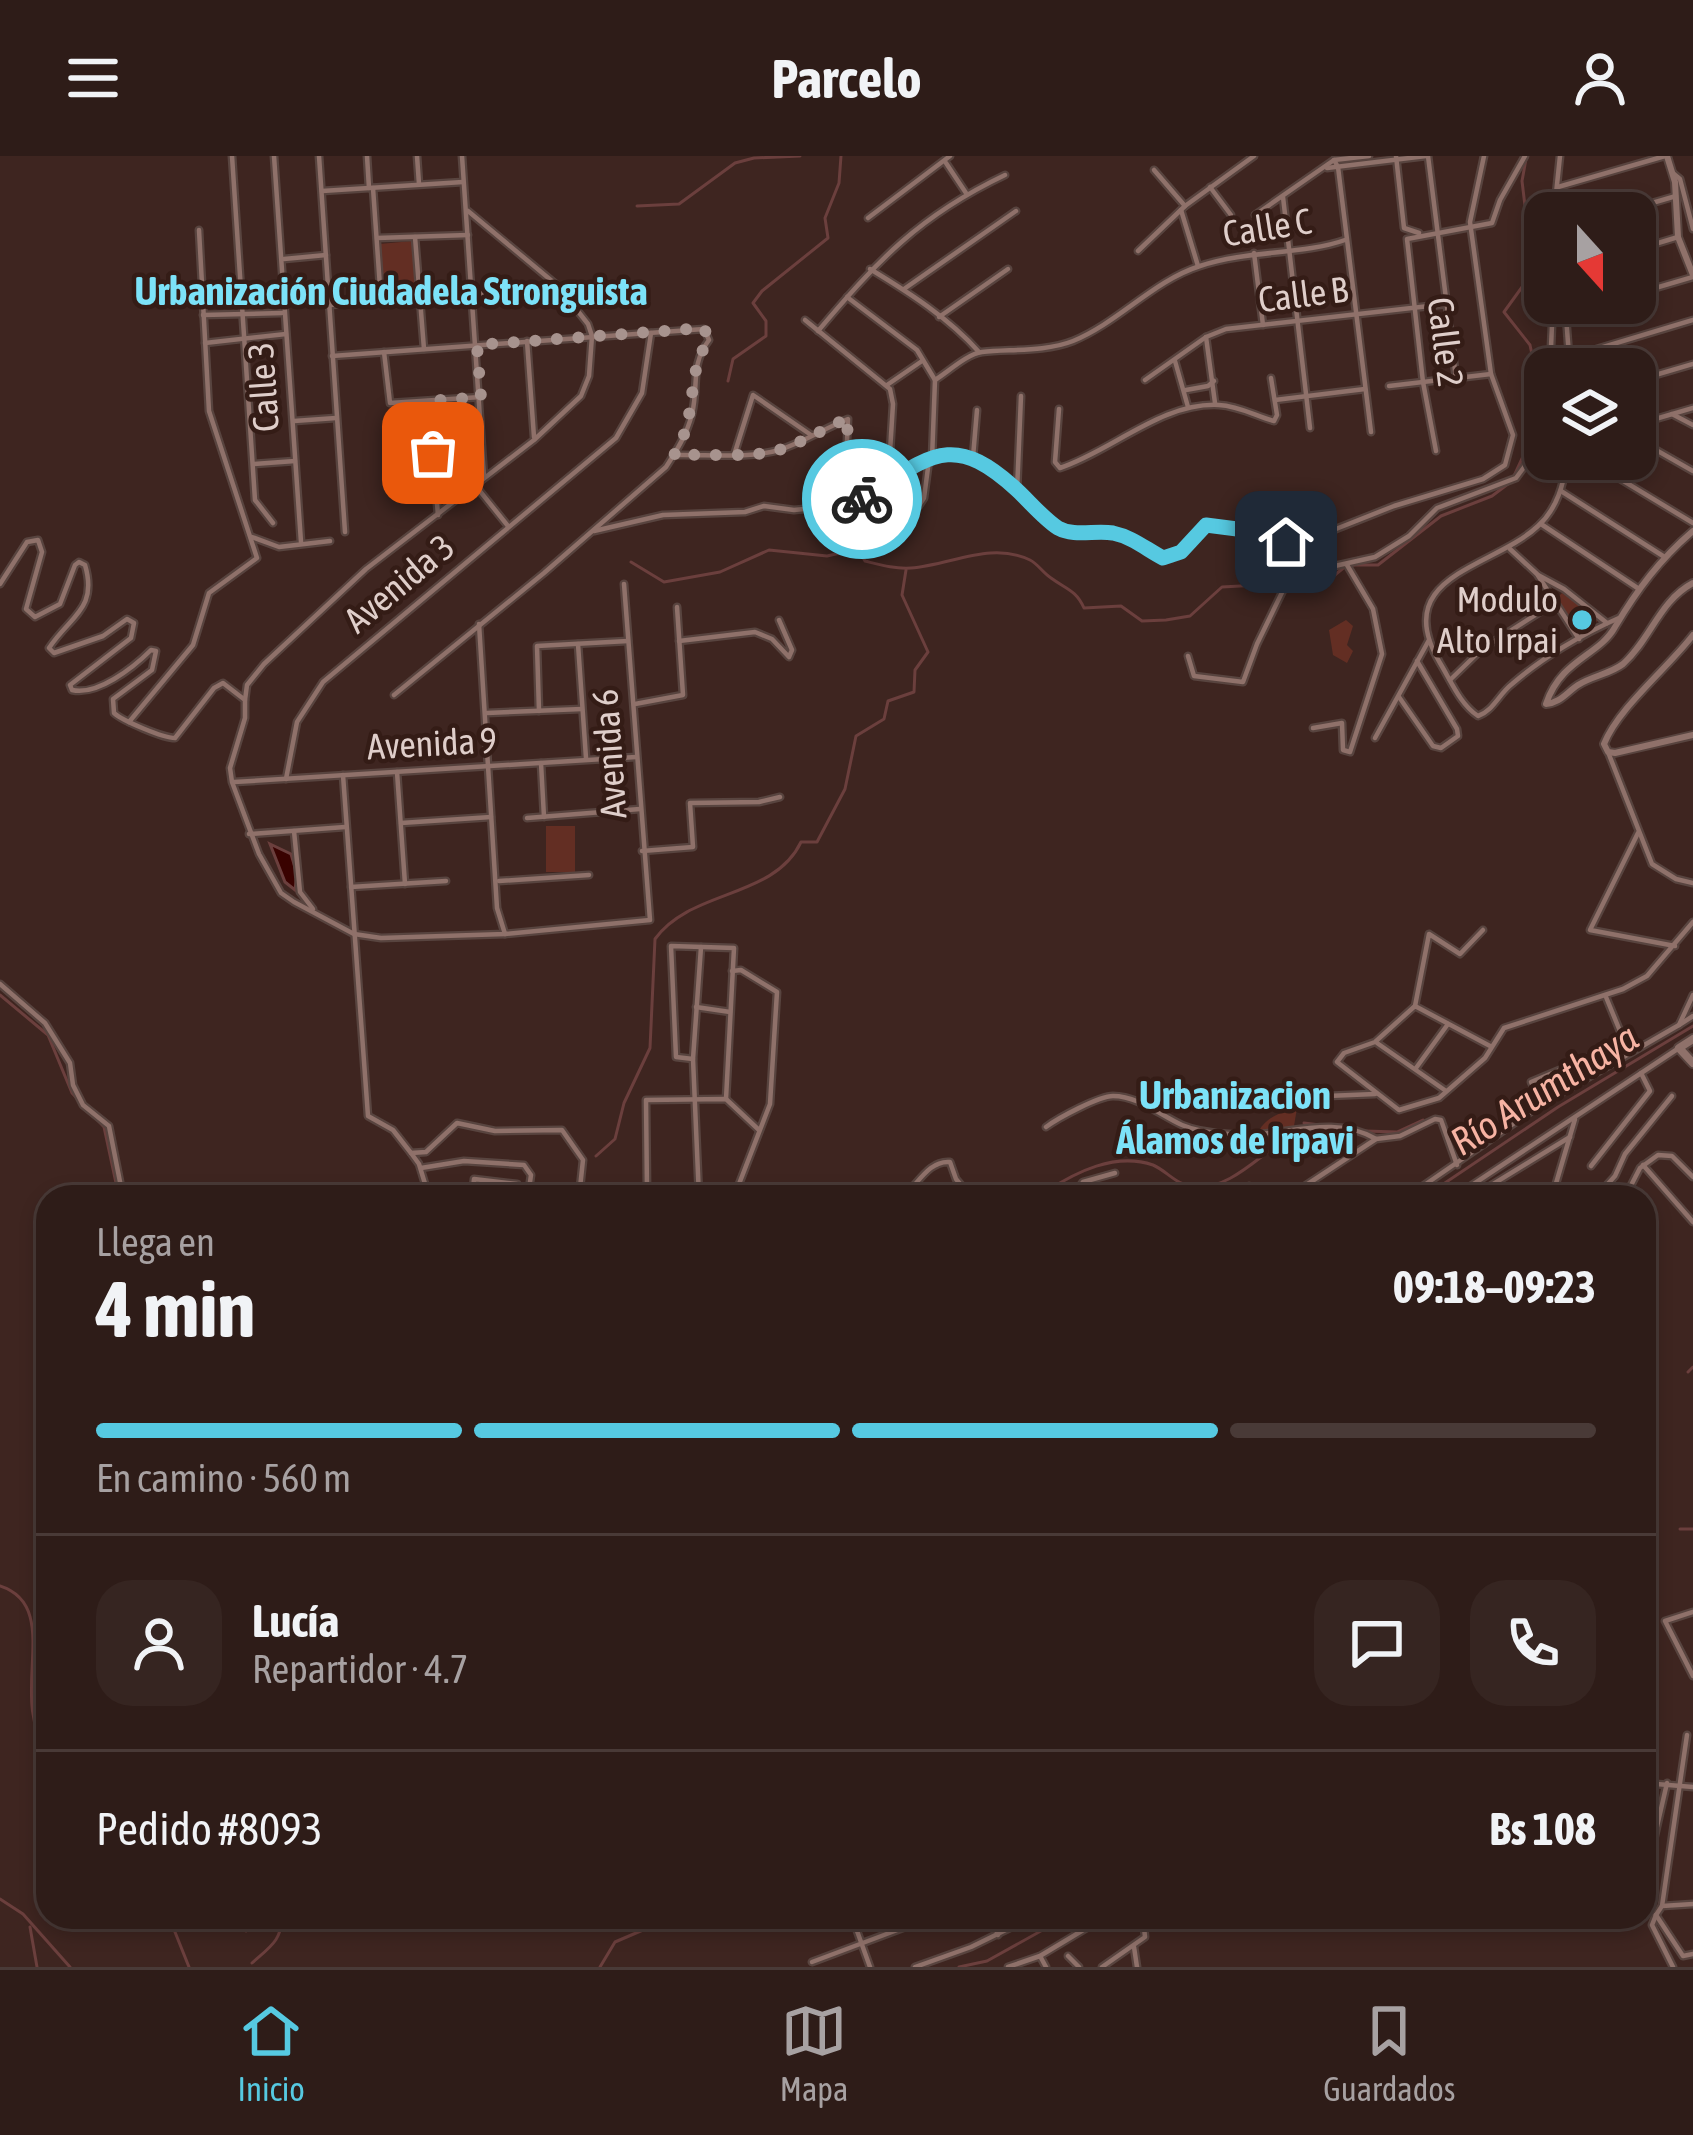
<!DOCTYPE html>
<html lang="es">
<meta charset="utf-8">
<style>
:root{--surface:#2e1c18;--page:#362521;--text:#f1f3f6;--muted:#a7a1a2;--line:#493a37;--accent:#56c9e1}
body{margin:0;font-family:"Asap Condensed",sans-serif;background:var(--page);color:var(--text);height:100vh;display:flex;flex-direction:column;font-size:45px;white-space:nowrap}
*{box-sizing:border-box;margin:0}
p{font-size:39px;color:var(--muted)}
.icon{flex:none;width:66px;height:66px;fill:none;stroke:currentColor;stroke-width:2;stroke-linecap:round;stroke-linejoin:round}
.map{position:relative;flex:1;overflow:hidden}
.panel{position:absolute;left:36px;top:1029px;width:1620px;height:744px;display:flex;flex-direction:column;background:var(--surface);border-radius:36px;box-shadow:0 6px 18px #0003,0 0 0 3px var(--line)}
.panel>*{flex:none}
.needle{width:78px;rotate:159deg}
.controls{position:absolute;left:1524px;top:36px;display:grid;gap:24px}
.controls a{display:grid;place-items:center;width:132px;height:132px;border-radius:24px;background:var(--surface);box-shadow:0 6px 18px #0003,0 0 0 3px var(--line);font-size:60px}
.pin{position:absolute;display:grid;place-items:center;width:102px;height:102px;color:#fff;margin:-51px;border-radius:24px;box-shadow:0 6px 18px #0006}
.courier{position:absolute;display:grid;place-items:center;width:120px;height:120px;margin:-60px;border:9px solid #56c9e1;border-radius:50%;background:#fff;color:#222;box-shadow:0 3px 15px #0007}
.headline em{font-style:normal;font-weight:700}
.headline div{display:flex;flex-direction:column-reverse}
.headline{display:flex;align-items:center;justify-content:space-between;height:204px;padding:0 60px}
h1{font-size:78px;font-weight:700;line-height:90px}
.bar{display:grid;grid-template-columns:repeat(4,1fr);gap:18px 12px;align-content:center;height:144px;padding:0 60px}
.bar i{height:15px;border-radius:9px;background:var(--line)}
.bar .active{background:var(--accent)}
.bar p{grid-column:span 4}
.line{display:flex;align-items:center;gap:30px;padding:0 60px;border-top:3px solid var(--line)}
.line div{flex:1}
.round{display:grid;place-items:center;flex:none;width:126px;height:126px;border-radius:36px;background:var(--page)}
header{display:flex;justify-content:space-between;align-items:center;height:156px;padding:0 60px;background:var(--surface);font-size:54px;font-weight:700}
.tab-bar{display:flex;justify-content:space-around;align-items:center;height:168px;border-top:3px solid var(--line);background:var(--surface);font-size:33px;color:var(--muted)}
.tab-bar a{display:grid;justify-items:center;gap:6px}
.tab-bar .active{color:var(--accent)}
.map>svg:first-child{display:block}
.green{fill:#632e23}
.water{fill:#390200;stroke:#6b3f3d;stroke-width:3}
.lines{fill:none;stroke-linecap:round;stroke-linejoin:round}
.stream{stroke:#6b3f3d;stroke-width:3}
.minor-casing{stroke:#58443f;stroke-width:9}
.tertiary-casing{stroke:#58443f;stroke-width:10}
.secondary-casing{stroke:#58443f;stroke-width:12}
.minor{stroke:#8f716a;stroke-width:4.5}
.tertiary{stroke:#8f716a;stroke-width:6}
.secondary{stroke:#8f716a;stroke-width:8}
.done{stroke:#a7938e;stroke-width:12;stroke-dasharray:0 21.6}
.route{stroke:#56c9e1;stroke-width:15}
.poi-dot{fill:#56c9e1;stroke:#341c16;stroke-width:4.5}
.labels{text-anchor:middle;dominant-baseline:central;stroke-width:9;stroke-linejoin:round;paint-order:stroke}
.street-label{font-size:36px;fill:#dfceca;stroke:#341c16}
.poi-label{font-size:36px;fill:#dfceca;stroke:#341c16;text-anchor:end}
.neighbourhood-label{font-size:39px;font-weight:bold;fill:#7ce2f8;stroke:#341c16}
.water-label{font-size:39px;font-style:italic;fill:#f7b3a3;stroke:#341c16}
</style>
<header><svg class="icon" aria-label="menu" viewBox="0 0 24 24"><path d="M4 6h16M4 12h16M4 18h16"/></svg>Parcelo<svg class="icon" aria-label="person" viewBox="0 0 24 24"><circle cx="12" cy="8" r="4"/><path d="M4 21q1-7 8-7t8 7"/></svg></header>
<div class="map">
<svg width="1693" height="1811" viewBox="0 0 1693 1811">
<rect width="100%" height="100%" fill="#3e2520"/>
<g class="green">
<path d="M 412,85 L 416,140 L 384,143 L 379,88 Z"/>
<path d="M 1562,437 L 1599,464 L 1579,477 L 1556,443 Z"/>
<path d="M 1346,464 L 1353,470 L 1347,489 L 1353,495 L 1347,507 L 1333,499 L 1329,474 Z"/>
<rect x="546" y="670" width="29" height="46"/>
<path d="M 1297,952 L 1294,970 L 1261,996 L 1251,996 C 1258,967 1269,959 1297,952 Z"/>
</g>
<path class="water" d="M 270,688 L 291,698 L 297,718 L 295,734 L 285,726 Z"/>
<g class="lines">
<g class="stream">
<path d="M 637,50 L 679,48 L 735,7 L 754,2 L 800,0"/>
<path d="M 728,225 L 733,203 L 766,180 L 766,165 L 753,147 L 762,135 L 828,82 L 825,62 L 839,27 L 841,0"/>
<path d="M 1514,320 L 1526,294 L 1541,241 L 1530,189 L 1504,156 L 1525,127 L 1532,108 L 1522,25 L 1526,3"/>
<path d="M 631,406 L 664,426 L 720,416 L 769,394 L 827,400 L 858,393 L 865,405 C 881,409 894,413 911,412 C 951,409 991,385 1030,404 C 1038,408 1043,417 1051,422 C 1066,433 1076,434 1084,452 L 1121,450 L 1142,465 L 1166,464 L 1190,460 L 1222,431 L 1279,428 L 1304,418 L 1306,430 L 1330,423 L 1347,409 L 1378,409 L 1441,360 L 1492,340 L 1508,328"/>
<path d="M 0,839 L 48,879 L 72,937 L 104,971 L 119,1041"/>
<path d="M 1304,967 L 1320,969"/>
<path d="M 1365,975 L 1397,976 L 1423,964"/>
<path d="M 596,1000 L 615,983 L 624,947 L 650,892 L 655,783 C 691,733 774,743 801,686 L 817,686 L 845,633 L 856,580 L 884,563 L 888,545 L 914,536 L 915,514 L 928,496 L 902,439 L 906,414"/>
<path d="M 1045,1036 C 1076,1016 1115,996 1153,1009 C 1167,1015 1176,1029 1194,1031 C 1222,1034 1248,1011 1269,995"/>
<path d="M 1424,1041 L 1558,951 L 1693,870"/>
<path d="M 1688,1216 L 1693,1211"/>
<path d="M 1680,1373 L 1693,1373"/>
<path d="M 0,1430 C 65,1451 6,1543 48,1594"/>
<path d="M 0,1743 L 23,1758 L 70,1811"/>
<path d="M 169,1761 L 189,1811"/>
<path d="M 689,1761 L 701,1768 L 728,1761"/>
<path d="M 30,1771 L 37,1811"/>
<path d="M 246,1775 L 248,1761"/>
<path d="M 252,1807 C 266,1794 285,1783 280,1761"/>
<path d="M 600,1811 L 615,1786 L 671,1762 L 685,1761"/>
<path d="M 959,1811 L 987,1805 L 1066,1761"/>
</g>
<defs>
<g id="minor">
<path d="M 232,0 L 255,344 L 273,367"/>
<path d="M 274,0 L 301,386"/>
<path d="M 319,0 L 345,376"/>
<path d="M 367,0 L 369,32"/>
<path d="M 417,0 L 419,28"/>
<path d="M 462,0 L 484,321"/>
<path d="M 1396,0 L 1404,72 L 1419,77"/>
<path d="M 1428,0 L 1456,222"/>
<path d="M 1334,4 L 1338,11 L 1371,276"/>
<path d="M 946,7 L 966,37"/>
<path d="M 1327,12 L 1426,0"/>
<path d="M 1154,14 L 1185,50"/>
<path d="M 1674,18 L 1680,23 L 1693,73"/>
<path d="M 1210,31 L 1231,59"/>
<path d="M 1558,31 L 1665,0"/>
<path d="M 373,32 L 381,145"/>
<path d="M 322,35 L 463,26"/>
<path d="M 1283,41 L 1310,272"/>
<path d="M 1181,54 L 1198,110"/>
<path d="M 1554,57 L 1560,0"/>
<path d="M 1618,57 L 1676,40"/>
<path d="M 1255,59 L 1334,4 L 1369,0"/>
<path d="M 868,62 L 950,0"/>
<path d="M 415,81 L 424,193"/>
<path d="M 377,82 L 468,79"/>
<path d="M 1635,94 L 1678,81"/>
<path d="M 1138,95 L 1185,50 L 1254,0"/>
<path d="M 1254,97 L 1263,169"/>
<path d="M 284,103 L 326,99"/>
<path d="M 870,113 C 908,136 949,162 979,196"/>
<path d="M 904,133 L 1016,55"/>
<path d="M 472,138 L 556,130"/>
<path d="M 1635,138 L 1693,121"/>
<path d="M 847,141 L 917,194 L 935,224 L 932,303"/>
<path d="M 1565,147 L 1570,213"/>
<path d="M 329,149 L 419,143"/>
<path d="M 1567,158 L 1605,147"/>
<path d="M 203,159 L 282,157"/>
<path d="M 939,161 L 1008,113"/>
<path d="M 805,164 L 890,233 L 893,248 L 888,327"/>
<path d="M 818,175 C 878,104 919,60 1005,19"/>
<path d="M 1206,181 L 1215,247"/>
<path d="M 527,185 L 534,281"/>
<path d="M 205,187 L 286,178"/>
<path d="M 384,196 L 390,247 L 481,241"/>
<path d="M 332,200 L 704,173 L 709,184 C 690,209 699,229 692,258 C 687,278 677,294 666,311 L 544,417 L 394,539"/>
<path d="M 1570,201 L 1693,164"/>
<path d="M 1175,205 L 1188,251"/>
<path d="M 1550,213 L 1553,147"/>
<path d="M 935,224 C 948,216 967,198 982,196 C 1011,193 1045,196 1073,185 C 1119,166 1153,125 1200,110 C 1247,94 1303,99 1345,84"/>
<path d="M 1145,224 L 1206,181 L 1226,173 L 1447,148"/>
<path d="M 1635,225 L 1693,208"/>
<path d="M 887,229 L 922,205"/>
<path d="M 1389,230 L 1491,218"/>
<path d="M 1186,234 L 1208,230 L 1214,225"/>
<path d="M 1275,244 L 1365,233"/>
<path d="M 428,245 L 438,359"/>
<path d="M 1059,253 L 1055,306 L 1060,312 C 1112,295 1162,246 1219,249 C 1239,250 1256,260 1274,265 L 1277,259 L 1271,222"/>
<path d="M 1672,258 L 1693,269"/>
<path d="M 294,265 L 336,262"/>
<path d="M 1635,269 L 1693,252"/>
<path d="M 1635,282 L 1693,315"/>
<path d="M 1436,295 L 1423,226 L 1407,83 L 1492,67 L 1500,44 L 1525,0"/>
<path d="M 735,296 L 753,239 L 811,279"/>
<path d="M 674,299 C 706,298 749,303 779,294 C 804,286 825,272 848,263 L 844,349"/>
<path d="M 973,301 L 977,254"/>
<path d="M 1568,303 C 1563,328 1558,352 1538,370 C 1494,412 1388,419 1440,507 C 1451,525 1460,548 1478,560 C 1493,555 1499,538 1512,528 C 1542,502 1582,478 1619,462"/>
<path d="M 1587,303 L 1693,367"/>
<path d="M 254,308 L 295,305"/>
<path d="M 475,329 L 508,370"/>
<path d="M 1017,335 L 1021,240"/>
<path d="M 1561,335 L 1663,400"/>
<path d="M 1541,368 L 1639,433"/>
<path d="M 594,375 L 663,359 L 745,356 L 764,350 L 794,354 L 844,349 L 860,344 L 939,299 L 964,298 L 983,306 L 1061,374 L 1125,380 L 1163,402 L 1172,402 L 1206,369 L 1245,374 L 1298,388 L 1394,350 L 1483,323 L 1505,309 L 1513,279 L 1491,218 L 1470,66 L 1484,0"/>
<path d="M 902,375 L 924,342 L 929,304"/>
<path d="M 252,381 L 279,391 L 330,385"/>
<path d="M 1510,393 L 1537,418 L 1579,483"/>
<path d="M 1538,419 L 1564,433 L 1607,467"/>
<path d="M 0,428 L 27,386 L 38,384 L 42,396 L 26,453 L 35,461 L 60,448 L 75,409 L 79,406 L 85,409 C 98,453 70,460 49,492 L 54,497 L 103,480 L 127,463 L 134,467 L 131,482 L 70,529 L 72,534 C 97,540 133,512 151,494 L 156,495 L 152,514 L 113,543 L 114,557 C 123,565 163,582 175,582 L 214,532 L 223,527 L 245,544 L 245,562 L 230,612 L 232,626 L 259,698 L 281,737 L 294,746 L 354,778 L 381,782 L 505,778 L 650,764 L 624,428"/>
<path d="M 479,468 L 497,752 L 505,778"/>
<path d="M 679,485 L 755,476 L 772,483 L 789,501 L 792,494 L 779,464"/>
<path d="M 578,488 L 586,602"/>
<path d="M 1188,500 L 1194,520 L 1243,526 L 1257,488 L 1290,420 L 1375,401 L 1409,380 L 1437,352 L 1516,322 L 1530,303 L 1545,257"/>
<path d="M 1450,524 L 1482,493 L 1554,447"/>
<path d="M 1399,541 L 1433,590 L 1441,592 L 1458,580 L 1457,573 L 1417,505"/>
<path d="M 245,544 L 247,529 L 264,508 L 366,413 L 534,284 L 581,240 L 589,220 L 592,180 L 588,168 L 558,130 L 468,55"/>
<path d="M 635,548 L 683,539 L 677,451"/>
<path d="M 539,555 L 537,490 L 628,485"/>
<path d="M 487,557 L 582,553"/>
<path d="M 129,566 L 193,489 L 209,437 L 257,402 L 209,255 L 199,74"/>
<path d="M 1313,572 L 1342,567 L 1343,594 L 1350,596 L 1382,498 L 1373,453 L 1347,409"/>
<path d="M 1375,582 L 1429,484"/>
<path d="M 1608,596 L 1652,708 L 1676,723 L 1693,727"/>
<path d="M 541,607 L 544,661"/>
<path d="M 397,616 L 405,728"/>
<path d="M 343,619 L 368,960 L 393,974 L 411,997 L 426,996 L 457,967 L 495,975 L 562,974 L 583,1004 L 579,1041"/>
<path d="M 286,623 L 297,566 L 323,526 L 616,282 L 642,237 L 651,177"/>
<path d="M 234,626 L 636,601"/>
<path d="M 527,662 L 640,653"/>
<path d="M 401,667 L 491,661"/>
<path d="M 294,675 L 300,736 L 313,753"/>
<path d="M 1638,677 L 1590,774 L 1675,790"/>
<path d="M 249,678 L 345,671"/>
<path d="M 642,695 L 693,691 L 690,647 L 759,646 L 780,641"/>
<path d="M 499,725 L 589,719"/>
<path d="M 351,731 L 446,725"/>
<path d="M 732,815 L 741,814 L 777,836 L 770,948 L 734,1041"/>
<path d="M 0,828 L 45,867 L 70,907 L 73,929 L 83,949 L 109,970 L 123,1041"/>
<path d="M 1606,841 L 1629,897"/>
<path d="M 1415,850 L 1429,778 L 1460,798 L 1483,774"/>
<path d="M 696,851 L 730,856"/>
<path d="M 1679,869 L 1693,860"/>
<path d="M 1377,887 L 1446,935"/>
<path d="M 1490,890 L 1415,850 L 1375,886 L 1344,897 L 1337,906 L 1399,954 L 1439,942 L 1485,902 L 1504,872 L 1623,833 L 1647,820 L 1693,766"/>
<path d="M 693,903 L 676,901 L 671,790 L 734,792 L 726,943"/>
<path d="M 1416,912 L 1448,868"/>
<path d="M 1327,940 L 1375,938"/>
<path d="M 1542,948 L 1531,926 L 1624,887"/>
<path d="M 1046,971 C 1058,962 1099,940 1113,940 C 1138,940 1160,959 1182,969 C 1196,975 1213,977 1228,978 C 1277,984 1329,956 1376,983"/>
<path d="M 411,997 L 419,1008 L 429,1041"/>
<path d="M 1643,1009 L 1693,1066"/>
<path d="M 1591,1010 L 1650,935 L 1641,917"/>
<path d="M 421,1012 L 464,1005 L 524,1009 L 531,1019 L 529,1033"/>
<path d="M 698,1037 L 647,1035 L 646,944 L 726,943 L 759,974"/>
<path d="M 472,1041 L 474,1023 L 517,1028 L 516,1041"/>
<path d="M 699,1041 L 693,903 L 701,791"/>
<path d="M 903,1041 C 918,1028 929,1004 950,1006 L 956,1023 L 971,1041"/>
<path d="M 1072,1041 L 1083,1026 L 1115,1017"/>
<path d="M 1128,1041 L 1142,1041"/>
<path d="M 1225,1041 L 1249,1030"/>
<path d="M 1288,1041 L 1376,983 L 1400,980 L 1435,963 L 1441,964 L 1457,1009"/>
<path d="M 1407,1041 L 1542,948 L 1679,869 L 1693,839"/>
<path d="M 1454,1041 L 1679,892"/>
<path d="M 1472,1041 L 1570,981"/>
<path d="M 1552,1041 L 1575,963"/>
<path d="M 1596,1041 L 1615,1020 L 1625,998 L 1672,940"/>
<path d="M 1625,1041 L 1640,1012 L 1658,999 L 1672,1000 L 1693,1021"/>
<path d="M 1644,1145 L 1651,1135"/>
<path d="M 1693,1456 L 1665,1465 L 1693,1520"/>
<path d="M 1644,1627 L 1693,1631"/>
<path d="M 1644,1727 L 1667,1627"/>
<path d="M 1662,1750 L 1687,1579"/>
<path d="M 1656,1759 L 1683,1800 L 1693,1798"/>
<path d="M 1656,1759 L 1652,1769 L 1673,1811"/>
<path d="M 1656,1759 L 1662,1750 L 1693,1748"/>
<path d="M 805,1761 L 806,1765 L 818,1761"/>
<path d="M 852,1761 L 870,1811"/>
<path d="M 991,1761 L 998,1779"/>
<path d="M 1628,1769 L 1632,1761"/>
<path d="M 1134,1791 L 1137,1811"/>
<path d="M 1040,1800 L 1046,1811"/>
<path d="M 1068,1800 L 1079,1811"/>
<path d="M 812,1806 L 932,1761"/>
<path d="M 915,1811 L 971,1791 L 1032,1761"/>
<path d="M 1008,1811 L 1040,1800 L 1105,1761"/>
<path d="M 1102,1811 L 1145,1781 L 1144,1771 L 1135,1761"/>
</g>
<g id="tertiary">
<path d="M 1667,0 L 1675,26 L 1678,81 L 1693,119"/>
<path d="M 1693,375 C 1660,403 1637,434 1615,471 C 1599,500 1561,503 1546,548 C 1560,547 1566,537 1578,529 C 1592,520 1610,518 1623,508 C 1651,483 1659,445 1693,427"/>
<path d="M 1693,479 C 1667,513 1619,551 1604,588 L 1608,596 L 1615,597 L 1693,579"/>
</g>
<path id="secondary" d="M 1693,883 L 1679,892 L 1693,907"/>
</defs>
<use href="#minor" class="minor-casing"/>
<use href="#tertiary" class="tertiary-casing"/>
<use href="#secondary" class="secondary-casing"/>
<use href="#minor" class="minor"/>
<use href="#tertiary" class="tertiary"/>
<use href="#secondary" class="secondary"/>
</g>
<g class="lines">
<path class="done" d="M 433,297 L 428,245 L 481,241 L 477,189 L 704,172 L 709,184 C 685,216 699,261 674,299 C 704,298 752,302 779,294 C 804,286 825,272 848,262 L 844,349 L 862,343"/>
<path class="route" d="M 862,343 C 929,301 951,273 1017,334 C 1030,346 1043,362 1058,372 C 1074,381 1095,374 1113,377 C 1132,381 1146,393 1163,402 L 1181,396 L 1206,369 L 1245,374 L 1286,386"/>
</g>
<circle class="poi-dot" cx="1582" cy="464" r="12"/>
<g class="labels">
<g class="street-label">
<text transform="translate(1267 71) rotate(-9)">Calle C</text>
<text transform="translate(1303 138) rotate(-7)">Calle B</text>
<text transform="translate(1446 186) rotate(83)">Calle 2</text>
<text transform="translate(263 231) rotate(-94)">Calle 3</text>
<text transform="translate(399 427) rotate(-40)">Avenida 3</text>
<text transform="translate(432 587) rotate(-3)">Avenida 9</text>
<text transform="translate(609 598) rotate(-94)">Avenida 6</text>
</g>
<g class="poi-label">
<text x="1558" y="443">Modulo<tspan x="1558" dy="41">Alto Irpai</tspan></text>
</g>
<g class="neighbourhood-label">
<text x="391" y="135">Urbanización Ciudadela Stronguista</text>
<text x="1235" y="939">Urbanizacion<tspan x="1235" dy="45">Álamos de Irpavi</tspan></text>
</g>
<g class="water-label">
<text transform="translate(1544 933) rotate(-32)">Río Arumthaya</text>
</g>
</g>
</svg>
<div class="controls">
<a><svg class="needle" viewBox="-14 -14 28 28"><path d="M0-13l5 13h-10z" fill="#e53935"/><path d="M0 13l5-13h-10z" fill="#a7a1a2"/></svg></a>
<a><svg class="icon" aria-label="layers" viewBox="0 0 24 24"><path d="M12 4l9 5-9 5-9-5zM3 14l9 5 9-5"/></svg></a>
</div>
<div class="pin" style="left:433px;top:297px;background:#ea580c"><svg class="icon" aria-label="bag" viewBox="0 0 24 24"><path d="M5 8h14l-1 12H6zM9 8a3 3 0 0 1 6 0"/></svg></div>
<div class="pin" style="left:1286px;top:386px;background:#1f2937"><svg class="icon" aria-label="home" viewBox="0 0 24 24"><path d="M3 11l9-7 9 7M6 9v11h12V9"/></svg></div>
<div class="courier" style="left:862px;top:343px"><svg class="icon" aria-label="bike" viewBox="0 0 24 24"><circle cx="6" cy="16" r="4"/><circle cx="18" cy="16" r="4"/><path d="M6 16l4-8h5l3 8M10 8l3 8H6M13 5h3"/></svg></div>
<section class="panel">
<div class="headline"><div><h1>4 min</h1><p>Llega en</p></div><em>09:18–09:23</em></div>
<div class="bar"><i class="active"></i><i class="active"></i><i class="active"></i><i></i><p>En camino · 560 m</p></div>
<div class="line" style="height:216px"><a class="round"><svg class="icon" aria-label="person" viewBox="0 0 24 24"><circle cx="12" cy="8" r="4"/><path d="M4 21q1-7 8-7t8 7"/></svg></a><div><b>Lucía</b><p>Repartidor · 4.7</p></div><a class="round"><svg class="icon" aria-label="chat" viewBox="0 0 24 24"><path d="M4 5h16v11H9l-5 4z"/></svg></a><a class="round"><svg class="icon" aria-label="phone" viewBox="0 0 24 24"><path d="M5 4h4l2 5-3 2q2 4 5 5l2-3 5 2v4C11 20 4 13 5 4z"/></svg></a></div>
<div class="line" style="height:156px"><div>Pedido #8093</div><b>Bs 108</b></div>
</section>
</div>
<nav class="tab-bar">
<a class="active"><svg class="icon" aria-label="home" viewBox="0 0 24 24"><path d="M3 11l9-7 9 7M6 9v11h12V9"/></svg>Inicio</a>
<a><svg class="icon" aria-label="map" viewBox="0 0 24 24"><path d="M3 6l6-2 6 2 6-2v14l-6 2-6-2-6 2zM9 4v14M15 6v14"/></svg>Mapa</a>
<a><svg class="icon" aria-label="saved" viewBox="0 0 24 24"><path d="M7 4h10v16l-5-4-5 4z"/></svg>Guardados</a>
</nav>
